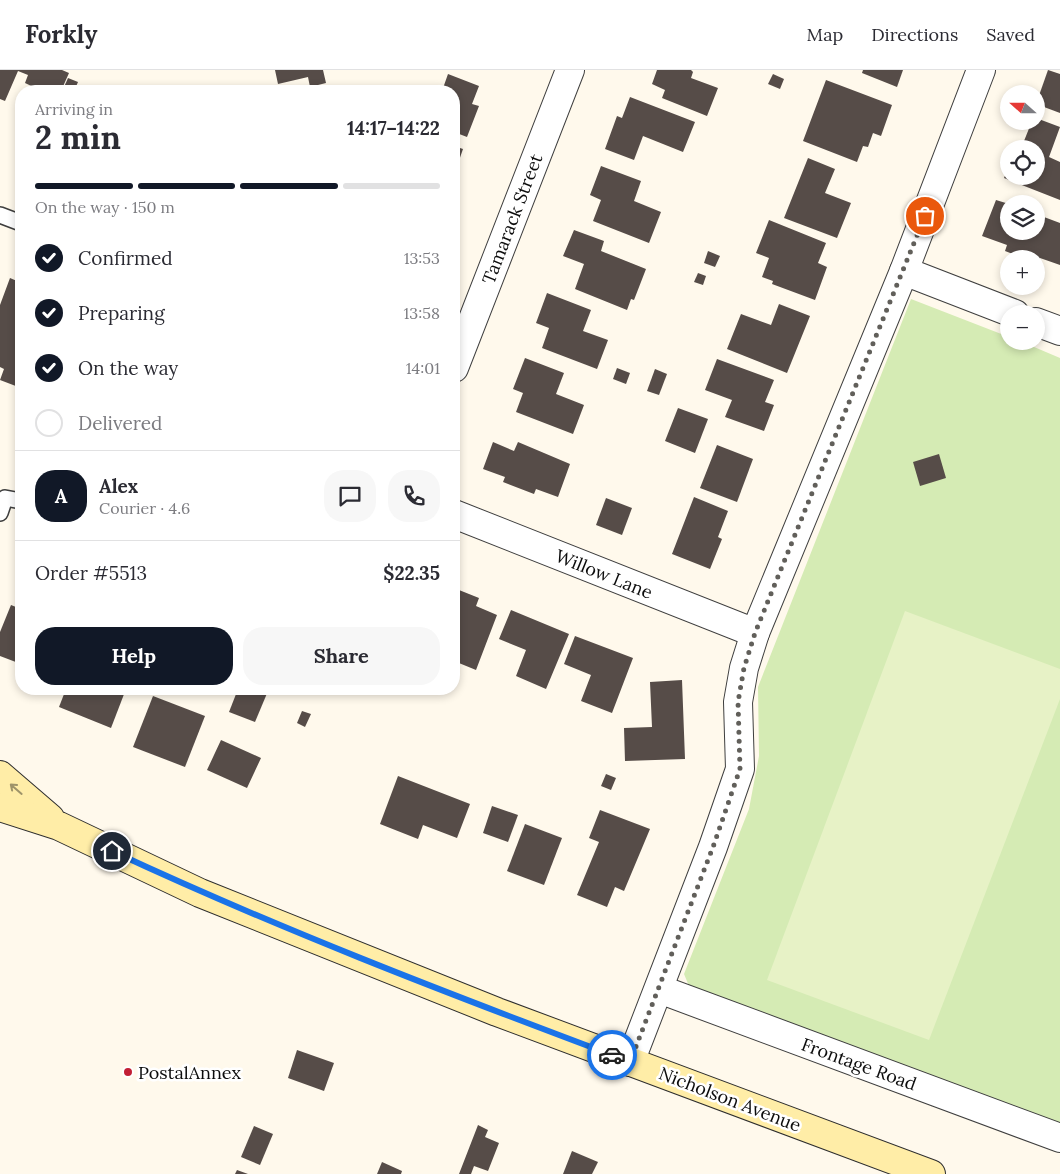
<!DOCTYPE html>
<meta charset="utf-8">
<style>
:root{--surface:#fff;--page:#f7f7f7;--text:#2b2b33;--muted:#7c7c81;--line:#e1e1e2;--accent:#111827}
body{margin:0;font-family:Lora,serif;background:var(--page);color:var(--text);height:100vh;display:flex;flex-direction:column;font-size:19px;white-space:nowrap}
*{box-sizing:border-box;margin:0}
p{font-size:16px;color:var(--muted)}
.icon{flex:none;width:28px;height:28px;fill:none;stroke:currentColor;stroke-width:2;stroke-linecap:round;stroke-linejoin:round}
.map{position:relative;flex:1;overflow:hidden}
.drawer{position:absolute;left:15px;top:15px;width:445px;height:610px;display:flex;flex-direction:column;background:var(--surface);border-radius:20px;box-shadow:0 2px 8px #0003}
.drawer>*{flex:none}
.needle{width:32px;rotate:291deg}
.tools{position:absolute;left:1000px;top:15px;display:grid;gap:10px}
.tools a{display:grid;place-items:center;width:45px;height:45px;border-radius:50%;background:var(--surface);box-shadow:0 2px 8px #0003;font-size:25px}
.pin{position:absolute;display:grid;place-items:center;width:42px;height:42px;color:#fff;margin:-21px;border:2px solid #fff;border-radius:50%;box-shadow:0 1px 5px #0007}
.courier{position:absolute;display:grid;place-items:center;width:50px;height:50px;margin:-25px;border:4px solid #1a73e8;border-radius:50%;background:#fff;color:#222;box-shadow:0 1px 6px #0007}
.summary em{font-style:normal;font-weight:700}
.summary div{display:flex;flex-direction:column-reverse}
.summary{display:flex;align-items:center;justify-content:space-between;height:85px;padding:0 20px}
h1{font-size:32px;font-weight:700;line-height:38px}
.bar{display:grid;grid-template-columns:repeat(4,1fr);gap:8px 5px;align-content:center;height:60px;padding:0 20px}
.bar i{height:6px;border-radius:4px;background:var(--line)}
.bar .current{background:var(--accent)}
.bar p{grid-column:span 4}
.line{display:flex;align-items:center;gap:12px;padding:0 20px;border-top:1px solid var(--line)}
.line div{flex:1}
.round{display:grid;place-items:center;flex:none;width:52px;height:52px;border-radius:20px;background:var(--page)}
ol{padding:0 20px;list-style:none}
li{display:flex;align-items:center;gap:15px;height:55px}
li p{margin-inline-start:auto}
li .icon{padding:5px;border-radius:50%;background:var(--accent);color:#fff;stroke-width:4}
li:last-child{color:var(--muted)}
li i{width:28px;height:28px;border:2px solid var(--line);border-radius:50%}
.button{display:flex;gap:10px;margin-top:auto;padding:10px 20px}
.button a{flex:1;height:58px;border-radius:20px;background:var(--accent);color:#fff;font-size:20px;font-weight:700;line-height:58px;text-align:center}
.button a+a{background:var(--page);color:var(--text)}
header{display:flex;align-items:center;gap:30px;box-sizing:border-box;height:70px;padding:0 25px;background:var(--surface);border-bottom:1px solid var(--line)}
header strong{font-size:24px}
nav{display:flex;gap:28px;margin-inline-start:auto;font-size:18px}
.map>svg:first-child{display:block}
.green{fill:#d5ebb4}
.pitch{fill:#e7f2c6}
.building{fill:#564c48}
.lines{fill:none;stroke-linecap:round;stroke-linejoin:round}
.service-casing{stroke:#3f3f3f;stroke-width:18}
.minor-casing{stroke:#3f3f3f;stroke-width:30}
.secondary-casing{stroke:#2e2e2e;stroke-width:30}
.service{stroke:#fff;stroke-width:15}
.minor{stroke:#fff;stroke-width:28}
.secondary{stroke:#ffeda7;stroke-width:28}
.oneway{stroke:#9e9369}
.done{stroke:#615f5a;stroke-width:5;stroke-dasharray:0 9}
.route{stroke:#1a73e8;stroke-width:6}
.poi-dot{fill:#c21f35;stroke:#fff;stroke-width:2}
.labels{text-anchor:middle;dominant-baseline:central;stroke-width:5;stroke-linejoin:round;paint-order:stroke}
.street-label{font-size:18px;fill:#0c0c0c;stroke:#fff}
.poi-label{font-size:18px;fill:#0c0c0c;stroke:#fff;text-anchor:start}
</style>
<header>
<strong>Forkly</strong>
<nav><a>Map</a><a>Directions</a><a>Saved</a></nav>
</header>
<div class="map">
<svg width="1060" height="1104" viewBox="0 0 1060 1104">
<rect width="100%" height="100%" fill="#fff9ec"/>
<path class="green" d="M 911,229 L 1009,267 L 1009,271 L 1020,271 L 1060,288 L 1060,1055 L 689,916 L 684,904 L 749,739 L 759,686 L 758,617 Z"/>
<path class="pitch" d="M 905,541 L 1060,599 L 1060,629 L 929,970 L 767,910 Z"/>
<g class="building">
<path d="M 0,0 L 62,0 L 69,3 L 61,21 L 42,21 L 25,13 L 28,5 L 18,1 L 5,31 L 0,29 Z"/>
<path d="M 275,0 L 323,0 L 326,13 L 310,17 L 308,7 L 278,14 Z"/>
<path d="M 657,0 L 691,0 L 693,2 L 691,8 L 718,18 L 707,46 L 662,28 L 665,20 L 652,14 Z"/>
<path d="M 863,0 L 903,0 L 897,17 L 862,3 Z"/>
<path d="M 1048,0 L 1060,4 L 1060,43 L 1036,34 Z"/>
<path d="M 448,4 L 479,16 L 472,34 L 479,36 L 467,67 L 454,62 L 454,21 L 442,21 Z"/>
<path d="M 773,4 L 784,9 L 780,19 L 768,14 Z"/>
<path d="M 68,8 L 78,12 L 74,21 L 64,17 Z"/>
<path d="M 826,10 L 892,35 L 881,66 L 873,63 L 868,77 L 863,76 L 857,92 L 803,71 Z"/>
<path d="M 630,27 L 695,52 L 683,82 L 643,66 L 634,90 L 605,79 L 617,46 L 622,48 Z"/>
<path d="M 1036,48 L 1060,57 L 1049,87 L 1060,92 L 1060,130 L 1004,108 L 1009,96 L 1009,106 L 1036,106 L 1036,79 L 1015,79 L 1017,74 L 1022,76 L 1032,51 L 1036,51 Z"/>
<path d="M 454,76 L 463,79 L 454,105 Z"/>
<path d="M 808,88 L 835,99 L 825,123 L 851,133 L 837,168 L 784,148 Z"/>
<path d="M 601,96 L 641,111 L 634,131 L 661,142 L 649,173 L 593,151 L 601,130 L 590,125 Z"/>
<path d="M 996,130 L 1009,134 L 1009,161 L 1036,161 L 1036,144 L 1060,153 L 1060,195 L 1040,188 L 1039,193 L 1036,189 L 1026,189 L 1005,181 L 1007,175 L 982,166 Z"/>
<path d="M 769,150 L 826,173 L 818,193 L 827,197 L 815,230 L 772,214 L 773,211 L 762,207 L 769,188 L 756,183 Z"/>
<path d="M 574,160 L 604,171 L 601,181 L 646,199 L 634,230 L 631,229 L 627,240 L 575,219 L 584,194 L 563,186 Z"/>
<path d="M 708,181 L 720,186 L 715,197 L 704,193 Z"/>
<path d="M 20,203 L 21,204 L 21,318 L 0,310 L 4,299 L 0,297 L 0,235 L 10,208 L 17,211 Z"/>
<path d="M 698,203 L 706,206 L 703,215 L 694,212 Z"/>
<path d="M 547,223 L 591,240 L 583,261 L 608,270 L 597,299 L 542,278 L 549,258 L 536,253 Z"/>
<path d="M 779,234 L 810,246 L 787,303 L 727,279 L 741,244 L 771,255 Z"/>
<path d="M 525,288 L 564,303 L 556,324 L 584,335 L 573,364 L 516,342 L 523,323 L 513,319 Z"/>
<path d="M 717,289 L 774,310 L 765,332 L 774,335 L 764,361 L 725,347 L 732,330 L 705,320 Z"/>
<path d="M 617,298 L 630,303 L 626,314 L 613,309 Z"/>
<path d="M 655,299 L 667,304 L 659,325 L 647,321 Z"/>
<path d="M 678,338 L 708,349 L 695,383 L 665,371 Z"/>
<path d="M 493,372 L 514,381 L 518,372 L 570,394 L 558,427 L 536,419 L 534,424 L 503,412 L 505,407 L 483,399 Z"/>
<path d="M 717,375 L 753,389 L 737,432 L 700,418 Z"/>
<path d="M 939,384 L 946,408 L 920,416 L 913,392 Z"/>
<path d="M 694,427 L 728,441 L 718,467 L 722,469 L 710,499 L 672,484 Z"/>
<path d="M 606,428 L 632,438 L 622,465 L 596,455 Z"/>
<path d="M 454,518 L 479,528 L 476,536 L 497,545 L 476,600 L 454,591 Z"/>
<path d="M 11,535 L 21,539 L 21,594 L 0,586 L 0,562 Z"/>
<path d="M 511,540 L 569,564 L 546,619 L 516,606 L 526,580 L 499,569 Z"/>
<path d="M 575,566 L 633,588 L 612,643 L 581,631 L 591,605 L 564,594 Z"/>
<path d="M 682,610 L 685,689 L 625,691 L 624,658 L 652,657 L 650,612 Z"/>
<path d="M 66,619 L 126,619 L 111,658 L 59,637 Z"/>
<path d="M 238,619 L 263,619 L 268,621 L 255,652 L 229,642 Z"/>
<path d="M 153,626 L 205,646 L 185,697 L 133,677 Z"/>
<path d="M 302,641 L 311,644 L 305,657 L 297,653 Z"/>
<path d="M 221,670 L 261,688 L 247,718 L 207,700 Z"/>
<path d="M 606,704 L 616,708 L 611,720 L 601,716 Z"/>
<path d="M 398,706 L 470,734 L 457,768 L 423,755 L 418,769 L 380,754 Z"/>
<path d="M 492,736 L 518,745 L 508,772 L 483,763 Z"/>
<path d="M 600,740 L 650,759 L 624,821 L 615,817 L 607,837 L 577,825 L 599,772 L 589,768 Z"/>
<path d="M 525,754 L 562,768 L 544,815 L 507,801 Z"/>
<path d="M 297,980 L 334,993 L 324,1021 L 288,1008 Z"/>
<path d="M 478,1055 L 488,1060 L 485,1067 L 499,1073 L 488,1101 L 474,1096 L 471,1104 L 459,1104 Z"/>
<path d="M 254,1056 L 273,1064 L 260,1095 L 241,1087 Z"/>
<path d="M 572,1081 L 598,1092 L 592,1104 L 563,1104 Z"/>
<path d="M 382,1092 L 402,1101 L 401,1104 L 377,1104 Z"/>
<path d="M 237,1100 L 248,1104 L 235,1104 Z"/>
</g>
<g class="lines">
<defs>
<g id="service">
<path d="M 0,145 L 21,153"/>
<path d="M 0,443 L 5,428 L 21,431"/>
</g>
<g id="minor">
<path d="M 904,201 L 1015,244"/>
<path d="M 1036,252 L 1060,261"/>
<path d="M 454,298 L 570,0"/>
<path d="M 454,444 L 755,563"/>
<path d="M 659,919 L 1060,1068"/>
<path d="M 630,992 L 713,777 L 740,699 L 738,632 L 744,598 L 755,563 L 904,201 L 981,0"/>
</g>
<g id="secondary">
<path d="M 0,705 L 50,748"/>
<path d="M 0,737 L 59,756 L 200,823 L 497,942 L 931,1104"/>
</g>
</defs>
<use href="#service" class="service-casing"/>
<use href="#minor" class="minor-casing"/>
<use href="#secondary" class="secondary-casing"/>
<use href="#service" class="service"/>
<use href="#minor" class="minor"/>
<use href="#secondary" class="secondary"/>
</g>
<defs><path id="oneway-shaft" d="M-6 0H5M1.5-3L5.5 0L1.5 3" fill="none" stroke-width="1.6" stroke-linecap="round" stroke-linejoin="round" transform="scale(1.25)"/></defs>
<use class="oneway" href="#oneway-shaft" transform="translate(16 719) rotate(-139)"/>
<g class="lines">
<path class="done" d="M 612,985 L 630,992 L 713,777 L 740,699 L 738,632 L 744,598 L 755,563 L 925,146"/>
<path class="route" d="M 112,781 C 275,857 444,922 612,985"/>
</g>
<circle class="poi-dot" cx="128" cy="1002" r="5"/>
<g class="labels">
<g class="street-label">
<text transform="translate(512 149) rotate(-69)">Tamarack Street</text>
<text transform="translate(604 504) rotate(22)">Willow Lane</text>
<text transform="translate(859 994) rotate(20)">Frontage Road</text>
<text transform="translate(730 1029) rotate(21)">Nicholson Avenue</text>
</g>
<g class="poi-label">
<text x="138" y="1002">PostalAnnex</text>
</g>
</g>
</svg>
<div class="tools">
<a><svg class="needle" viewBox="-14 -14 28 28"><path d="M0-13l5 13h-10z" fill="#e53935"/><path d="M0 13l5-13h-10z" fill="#7c7c81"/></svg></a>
<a><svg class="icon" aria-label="locate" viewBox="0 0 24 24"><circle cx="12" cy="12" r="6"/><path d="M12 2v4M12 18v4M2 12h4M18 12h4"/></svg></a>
<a><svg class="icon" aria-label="layers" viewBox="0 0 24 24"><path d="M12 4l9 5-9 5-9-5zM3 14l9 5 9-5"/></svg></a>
<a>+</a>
<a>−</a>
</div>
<div class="pin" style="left:925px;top:146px;background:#ea580c"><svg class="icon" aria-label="bag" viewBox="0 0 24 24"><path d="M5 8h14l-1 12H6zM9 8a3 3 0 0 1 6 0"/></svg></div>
<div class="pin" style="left:112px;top:781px;background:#1f2937"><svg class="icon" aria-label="home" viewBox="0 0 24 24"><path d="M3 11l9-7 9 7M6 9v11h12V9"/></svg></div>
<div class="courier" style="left:612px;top:985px"><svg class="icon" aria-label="car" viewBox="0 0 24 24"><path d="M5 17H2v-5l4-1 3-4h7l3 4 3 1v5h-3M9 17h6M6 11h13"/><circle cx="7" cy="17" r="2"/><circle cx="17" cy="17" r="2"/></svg></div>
<section class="drawer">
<div class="summary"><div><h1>2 min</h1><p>Arriving in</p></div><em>14:17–14:22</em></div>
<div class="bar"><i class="current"></i><i class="current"></i><i class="current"></i><i></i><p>On the way · 150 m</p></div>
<ol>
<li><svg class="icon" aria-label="check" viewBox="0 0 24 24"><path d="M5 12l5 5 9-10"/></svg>Confirmed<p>13:53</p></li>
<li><svg class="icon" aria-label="check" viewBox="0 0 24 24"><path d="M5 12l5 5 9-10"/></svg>Preparing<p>13:58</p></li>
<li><svg class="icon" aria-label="check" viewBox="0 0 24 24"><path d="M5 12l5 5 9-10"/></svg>On the way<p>14:01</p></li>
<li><i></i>Delivered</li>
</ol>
<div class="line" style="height:90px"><b class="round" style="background:var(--accent);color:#fff">A</b><div><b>Alex</b><p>Courier · 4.6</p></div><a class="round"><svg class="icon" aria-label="chat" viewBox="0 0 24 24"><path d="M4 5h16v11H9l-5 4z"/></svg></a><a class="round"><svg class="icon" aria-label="phone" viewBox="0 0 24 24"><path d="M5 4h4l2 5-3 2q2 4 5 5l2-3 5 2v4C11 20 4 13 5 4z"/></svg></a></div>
<div class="line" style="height:65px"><div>Order #5513</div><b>$22.35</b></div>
<div class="button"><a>Help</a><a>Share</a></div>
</section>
</div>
